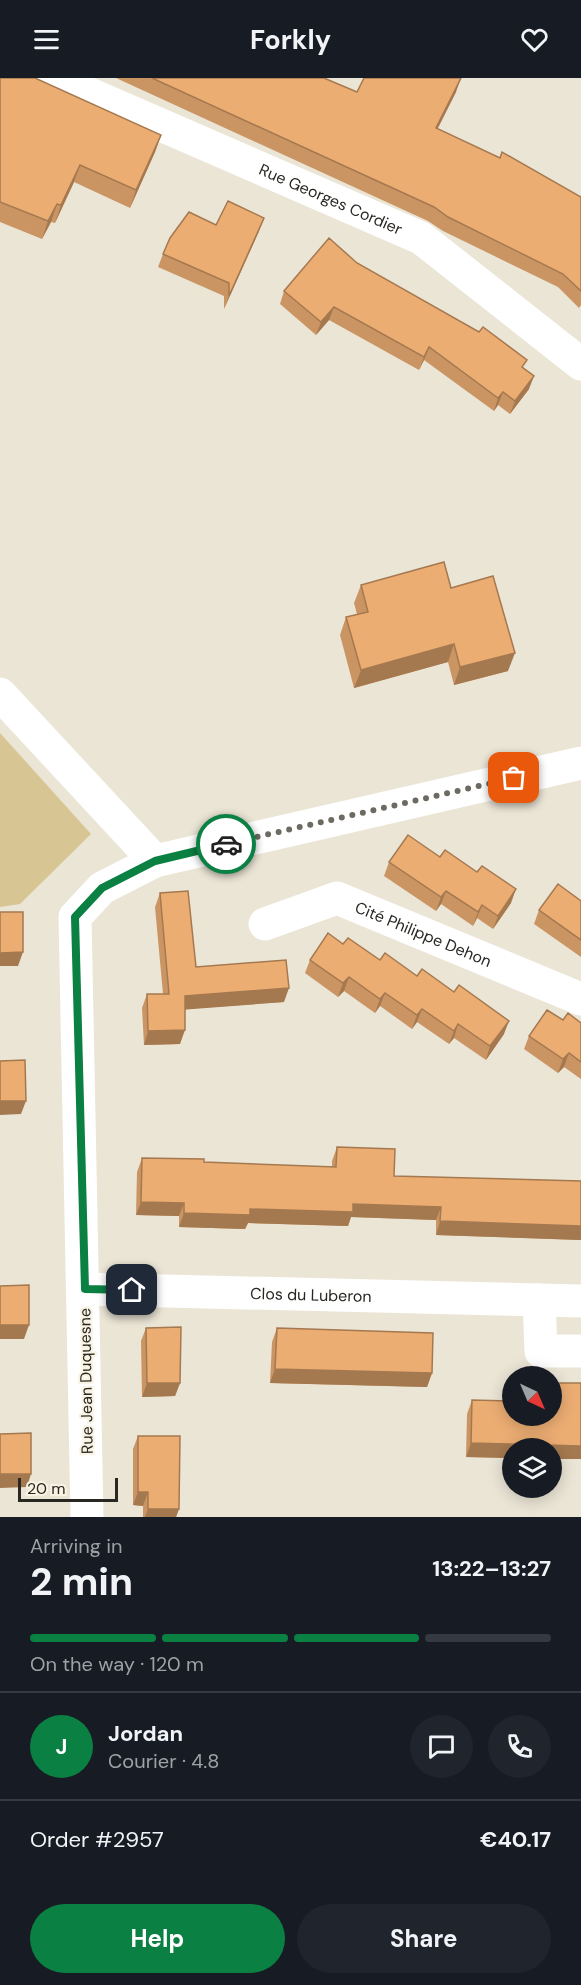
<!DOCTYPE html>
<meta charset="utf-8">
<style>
:root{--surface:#171b24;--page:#20242c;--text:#f1f3f6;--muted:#9ea1a6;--line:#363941;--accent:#0b8043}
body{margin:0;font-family:"DM Sans",sans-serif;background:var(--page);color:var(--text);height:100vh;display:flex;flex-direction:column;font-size:22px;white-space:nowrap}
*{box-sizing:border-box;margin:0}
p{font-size:20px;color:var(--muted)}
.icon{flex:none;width:33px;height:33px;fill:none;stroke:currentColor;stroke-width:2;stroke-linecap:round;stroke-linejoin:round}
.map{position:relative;height:1439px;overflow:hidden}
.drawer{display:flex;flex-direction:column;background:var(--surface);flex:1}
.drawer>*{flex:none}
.needle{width:39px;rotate:136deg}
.buttons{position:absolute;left:502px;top:1288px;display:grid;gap:12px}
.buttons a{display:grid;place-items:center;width:60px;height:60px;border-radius:50%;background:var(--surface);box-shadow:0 3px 15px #0003;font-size:30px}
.scale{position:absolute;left:18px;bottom:15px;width:100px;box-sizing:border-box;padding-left:6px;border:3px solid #292722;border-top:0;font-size:16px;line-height:21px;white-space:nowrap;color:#292722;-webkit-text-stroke:4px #f8f3e3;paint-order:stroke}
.pin{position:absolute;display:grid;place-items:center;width:51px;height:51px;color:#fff;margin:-26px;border-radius:12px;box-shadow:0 3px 9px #0006}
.courier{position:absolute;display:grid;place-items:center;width:60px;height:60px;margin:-30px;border:4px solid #0b8043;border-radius:50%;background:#fff;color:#222;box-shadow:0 2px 8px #0007}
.overview em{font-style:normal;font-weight:700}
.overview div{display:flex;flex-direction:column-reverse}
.overview{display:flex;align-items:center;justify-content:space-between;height:102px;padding:0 30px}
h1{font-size:39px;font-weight:700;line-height:45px}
.bar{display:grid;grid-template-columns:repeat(4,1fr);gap:9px 6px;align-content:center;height:72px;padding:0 30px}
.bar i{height:8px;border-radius:4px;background:var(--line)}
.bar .selected{background:var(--accent)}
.bar p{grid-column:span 4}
.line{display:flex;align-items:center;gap:15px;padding:0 30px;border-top:2px solid var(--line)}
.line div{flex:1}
.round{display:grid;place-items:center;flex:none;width:63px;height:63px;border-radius:32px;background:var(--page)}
.button{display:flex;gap:12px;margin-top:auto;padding:12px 30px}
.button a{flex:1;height:69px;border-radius:36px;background:var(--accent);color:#fff;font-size:24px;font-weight:700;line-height:69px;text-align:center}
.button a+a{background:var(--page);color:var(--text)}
header{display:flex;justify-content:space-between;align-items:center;height:78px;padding:0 30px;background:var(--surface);font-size:27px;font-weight:700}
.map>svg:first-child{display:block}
.green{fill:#d7c694}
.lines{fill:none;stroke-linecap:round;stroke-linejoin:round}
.minor{stroke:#fff;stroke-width:33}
.wall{fill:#cb9563}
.shaded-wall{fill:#a57950}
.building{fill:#ecad73;stroke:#a57950;stroke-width:1.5}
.done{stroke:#6d6a61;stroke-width:6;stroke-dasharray:0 10.8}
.route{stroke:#0b8043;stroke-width:8}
.labels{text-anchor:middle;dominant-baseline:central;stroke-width:4.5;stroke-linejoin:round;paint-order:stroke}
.street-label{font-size:16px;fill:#292722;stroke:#f8f3e3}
</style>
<header><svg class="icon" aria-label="menu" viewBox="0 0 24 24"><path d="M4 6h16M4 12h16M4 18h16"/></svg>Forkly<svg class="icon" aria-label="heart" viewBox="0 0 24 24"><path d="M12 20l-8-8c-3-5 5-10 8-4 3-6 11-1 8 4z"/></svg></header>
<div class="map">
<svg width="581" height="1439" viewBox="0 0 581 1439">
<rect width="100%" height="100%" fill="#ebe5d6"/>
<path class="green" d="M 0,655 L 91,756 L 20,826 L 0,829 Z"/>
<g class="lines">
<g class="minor">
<path id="s1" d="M 53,0 L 421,160 L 581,286"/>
<path d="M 0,616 L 155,783"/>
<path id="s2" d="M 265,846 L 337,820 L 581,921"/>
<path id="s3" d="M 85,1211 L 581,1223"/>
<path d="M 539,1222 L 541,1273 L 581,1273"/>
<path d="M 87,1439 L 75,839 L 102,810 L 155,783 L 581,685"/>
</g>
</g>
<g class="wall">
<path d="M 0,0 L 161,57 L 155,74 L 130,130 L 74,104 L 55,145 L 51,144 L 42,161 L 0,144 Z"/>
<path d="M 116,0 L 324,0 L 357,14 L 456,14 L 437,51 L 581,119 L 581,227 L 579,230 L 558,209 L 443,153 L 428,143 Z"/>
<path d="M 264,140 L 259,153 L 224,231 L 224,218 L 158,189 L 163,176 L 216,147 Z"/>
<path d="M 284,213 L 524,290 L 529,311 L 510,336 L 498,327 L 494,333 L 424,282 L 419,292 L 329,242 L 316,257 L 280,226 Z"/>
<path d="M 361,507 L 451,510 L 508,593 L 454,607 L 448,584 L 354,610 L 340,557 L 346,539 L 357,536 L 354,525 Z"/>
<path d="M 440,779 L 511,825 L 493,851 L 477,840 L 473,848 L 441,826 L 436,833 L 384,798 L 389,784 Z"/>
<path d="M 160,815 L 196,889 L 284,924 L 185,931 L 180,966 L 144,967 L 142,930 L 147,916 L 163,916 L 155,829 Z"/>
<path d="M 581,823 L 581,879 L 534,846 L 539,832 Z"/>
<path d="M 343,866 L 417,898 L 504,956 L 486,982 L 454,960 L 449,966 L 417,944 L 412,951 L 380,928 L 375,935 L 344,913 L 338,919 L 305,895 L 310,882 Z"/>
<path d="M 563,942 L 581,945 L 581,1001 L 564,989 L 558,995 L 524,971 L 529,958 Z"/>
<path d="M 337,1069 L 394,1098 L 581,1103 L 581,1162 L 436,1157 L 436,1142 L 351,1139 L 348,1148 L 248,1145 L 245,1151 L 179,1149 L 179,1138 L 136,1137 L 137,1094 L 142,1080 L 204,1084 L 332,1089 L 332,1083 Z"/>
<path d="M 146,1250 L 180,1305 L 175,1318 L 142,1319 L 141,1263 Z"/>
<path d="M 277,1250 L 432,1295 L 427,1309 L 270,1305 L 272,1264 Z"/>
<path d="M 512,1302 L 513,1338 L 581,1305 L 581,1381 L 552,1381 L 552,1371 L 513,1371 L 513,1380 L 466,1379 L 467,1336 L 472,1322 L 507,1323 L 507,1315 Z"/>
<path d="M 138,1358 L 179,1431 L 176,1439 L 143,1439 L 143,1428 L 133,1427 L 133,1371 Z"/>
</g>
<g class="shaded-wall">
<path d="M 461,0 L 456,14 L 431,64 L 436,50 Z"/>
<path d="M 161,57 L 155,74 L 130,130 L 136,112 Z"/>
<path d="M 80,87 L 74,104 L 55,145 L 61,127 Z"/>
<path d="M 57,126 L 51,144 L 42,161 L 48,143 Z"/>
<path d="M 264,140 L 259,153 L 224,231 L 229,218 Z"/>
<path d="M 334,229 L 329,242 L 316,257 L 321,244 Z"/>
<path d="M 429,269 L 424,282 L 419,292 L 424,279 Z"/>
<path d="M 534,298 L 529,311 L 510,336 L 515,323 Z"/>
<path d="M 503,314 L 498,327 L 494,333 L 498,320 Z"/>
<path d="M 454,566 L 448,584 L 354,610 L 361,592 Z"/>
<path d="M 515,575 L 508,593 L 454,607 L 460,589 Z"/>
<path d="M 516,811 L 511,825 L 493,851 L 498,838 Z"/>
<path d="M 446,813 L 441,826 L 436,833 L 441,819 Z"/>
<path d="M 482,827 L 477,840 L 473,848 L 478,834 Z"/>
<path d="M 23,874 L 18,888 L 0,888 L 0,875 Z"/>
<path d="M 349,899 L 344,913 L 338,919 L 343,905 Z"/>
<path d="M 289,910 L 284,924 L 180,932 L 185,918 Z"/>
<path d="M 385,915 L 380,928 L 375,935 L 380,921 Z"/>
<path d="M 422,931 L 417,944 L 412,951 L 417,937 Z"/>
<path d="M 509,943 L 504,956 L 486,982 L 490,968 Z"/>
<path d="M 458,946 L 454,960 L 449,966 L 454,953 Z"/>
<path d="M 185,952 L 180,966 L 144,967 L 148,953 Z"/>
<path d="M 569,975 L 564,989 L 558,995 L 563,981 Z"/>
<path d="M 0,1023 L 26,1023 L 21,1036 L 0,1037 Z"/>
<path d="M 141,1124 L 184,1125 L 179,1138 L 136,1137 Z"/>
<path d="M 353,1126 L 441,1129 L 436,1142 L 351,1139 L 348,1148 L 248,1145 L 245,1151 L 179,1149 L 184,1135 Z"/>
<path d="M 440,1143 L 581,1148 L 581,1162 L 436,1157 Z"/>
<path d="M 0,1247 L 29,1247 L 24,1261 L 0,1261 Z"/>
<path d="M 275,1291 L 432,1295 L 427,1309 L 270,1305 Z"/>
<path d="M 147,1305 L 180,1305 L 175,1318 L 142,1319 Z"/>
<path d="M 471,1365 L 581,1368 L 581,1381 L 552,1381 L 552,1371 L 513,1371 L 513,1380 L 466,1379 Z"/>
<path d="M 0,1396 L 31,1396 L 27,1409 L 0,1410 Z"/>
<path d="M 138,1414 L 148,1414 L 143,1428 L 133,1427 Z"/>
<path d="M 148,1431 L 179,1431 L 176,1439 L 145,1439 Z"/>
</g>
<g class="building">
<path d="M 0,0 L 35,0 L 161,57 L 136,112 L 80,87 L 61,127 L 57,126 L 48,143 L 0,124 Z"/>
<path d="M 152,0 L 324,0 L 357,14 L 364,0 L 461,0 L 436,50 L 500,80 L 502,74 L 581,119 L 581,213 L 563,196 L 448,139 L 434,129 Z"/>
<path d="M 228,123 L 264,140 L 229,218 L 229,205 L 163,176 L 170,160 L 189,134 L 216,147 Z"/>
<path d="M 329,160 L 357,185 L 479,254 L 483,249 L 527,282 L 522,289 L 534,298 L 515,323 L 503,314 L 498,320 L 429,269 L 424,279 L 334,229 L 321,244 L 284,213 Z"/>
<path d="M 444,484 L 451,510 L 493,498 L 515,575 L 460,589 L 454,566 L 361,592 L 346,539 L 368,534 L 361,507 Z"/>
<path d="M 408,757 L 440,779 L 445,772 L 477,794 L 482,788 L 516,811 L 498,838 L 482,827 L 478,834 L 446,813 L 441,819 L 389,784 Z"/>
<path d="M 558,806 L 581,823 L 581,862 L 539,832 Z"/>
<path d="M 188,813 L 196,889 L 286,882 L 289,910 L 185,918 L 185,952 L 148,953 L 147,916 L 169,916 L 160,815 Z"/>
<path d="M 0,834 L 23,834 L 23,874 L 0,875 Z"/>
<path d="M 328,855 L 343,866 L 348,860 L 380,882 L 385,875 L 417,898 L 422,891 L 454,914 L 459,907 L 509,943 L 490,968 L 458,946 L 454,953 L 422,931 L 417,937 L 385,915 L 380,921 L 349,899 L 343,905 L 310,882 Z"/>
<path d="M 547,932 L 563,942 L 568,935 L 581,945 L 581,984 L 569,975 L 563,981 L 529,958 Z"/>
<path d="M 25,982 L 26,1023 L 0,1023 L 0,983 Z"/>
<path d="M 337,1069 L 395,1071 L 394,1098 L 581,1103 L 581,1148 L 440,1143 L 441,1129 L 353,1126 L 353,1134 L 250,1131 L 250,1137 L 184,1135 L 184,1125 L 141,1124 L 142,1080 L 204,1081 L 204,1084 L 336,1089 Z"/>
<path d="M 29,1207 L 29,1247 L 0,1247 L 0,1208 Z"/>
<path d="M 181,1249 L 180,1305 L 147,1305 L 146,1250 Z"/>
<path d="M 277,1250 L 433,1255 L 432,1295 L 275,1291 Z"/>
<path d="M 512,1302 L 513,1302 L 513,1338 L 552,1338 L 552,1305 L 581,1305 L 581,1368 L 471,1365 L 472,1322 L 511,1323 Z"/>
<path d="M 31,1355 L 31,1396 L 0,1396 L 0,1356 Z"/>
<path d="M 138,1358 L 180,1358 L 179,1431 L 148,1431 L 148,1414 L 138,1414 Z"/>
</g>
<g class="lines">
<path class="done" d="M 226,766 L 514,700"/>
<path class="route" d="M 132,1212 L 85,1211 L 75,839 L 102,810 L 155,783 L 226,766"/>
</g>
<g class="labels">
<g class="street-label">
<text stroke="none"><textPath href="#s1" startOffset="303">Rue Georges Cordier</textPath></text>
<text stroke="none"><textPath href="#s2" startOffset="170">Cité Philippe Dehon</textPath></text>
<text stroke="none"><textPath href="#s3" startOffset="226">Clos du Luberon</textPath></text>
<text transform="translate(86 1303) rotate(-91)">Rue Jean Duquesne</text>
</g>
</g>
</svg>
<div class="buttons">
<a><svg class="needle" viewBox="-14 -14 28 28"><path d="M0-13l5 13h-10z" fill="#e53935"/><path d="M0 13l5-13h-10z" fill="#9ea1a6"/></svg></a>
<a><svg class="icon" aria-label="layers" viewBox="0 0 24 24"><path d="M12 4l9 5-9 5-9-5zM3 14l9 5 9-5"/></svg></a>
</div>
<div class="scale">20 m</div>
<div class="pin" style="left:514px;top:700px;background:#ea580c"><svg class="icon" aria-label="bag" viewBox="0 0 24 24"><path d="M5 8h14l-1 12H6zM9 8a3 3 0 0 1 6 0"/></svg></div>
<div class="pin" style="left:132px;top:1212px;background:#1f2937"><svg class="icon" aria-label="home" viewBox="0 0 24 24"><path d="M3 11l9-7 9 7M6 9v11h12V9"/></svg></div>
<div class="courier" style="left:226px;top:766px"><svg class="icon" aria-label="car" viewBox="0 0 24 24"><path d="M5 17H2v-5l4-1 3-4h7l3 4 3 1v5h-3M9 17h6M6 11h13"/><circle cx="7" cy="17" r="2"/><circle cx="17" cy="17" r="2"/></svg></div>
</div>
<section class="drawer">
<div class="overview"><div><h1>2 min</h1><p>Arriving in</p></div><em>13:22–13:27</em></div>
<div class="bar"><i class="selected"></i><i class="selected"></i><i class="selected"></i><i></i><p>On the way · 120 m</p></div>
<div class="line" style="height:108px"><b class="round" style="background:var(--accent);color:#fff">J</b><div><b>Jordan</b><p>Courier · 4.8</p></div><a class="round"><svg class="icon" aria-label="chat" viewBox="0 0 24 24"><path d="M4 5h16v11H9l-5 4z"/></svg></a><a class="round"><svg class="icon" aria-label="phone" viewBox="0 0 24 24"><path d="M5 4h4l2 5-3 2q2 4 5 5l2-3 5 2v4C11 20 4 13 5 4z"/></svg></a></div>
<div class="line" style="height:78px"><div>Order #2957</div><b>€40.17</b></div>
<div class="button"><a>Help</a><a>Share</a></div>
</section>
